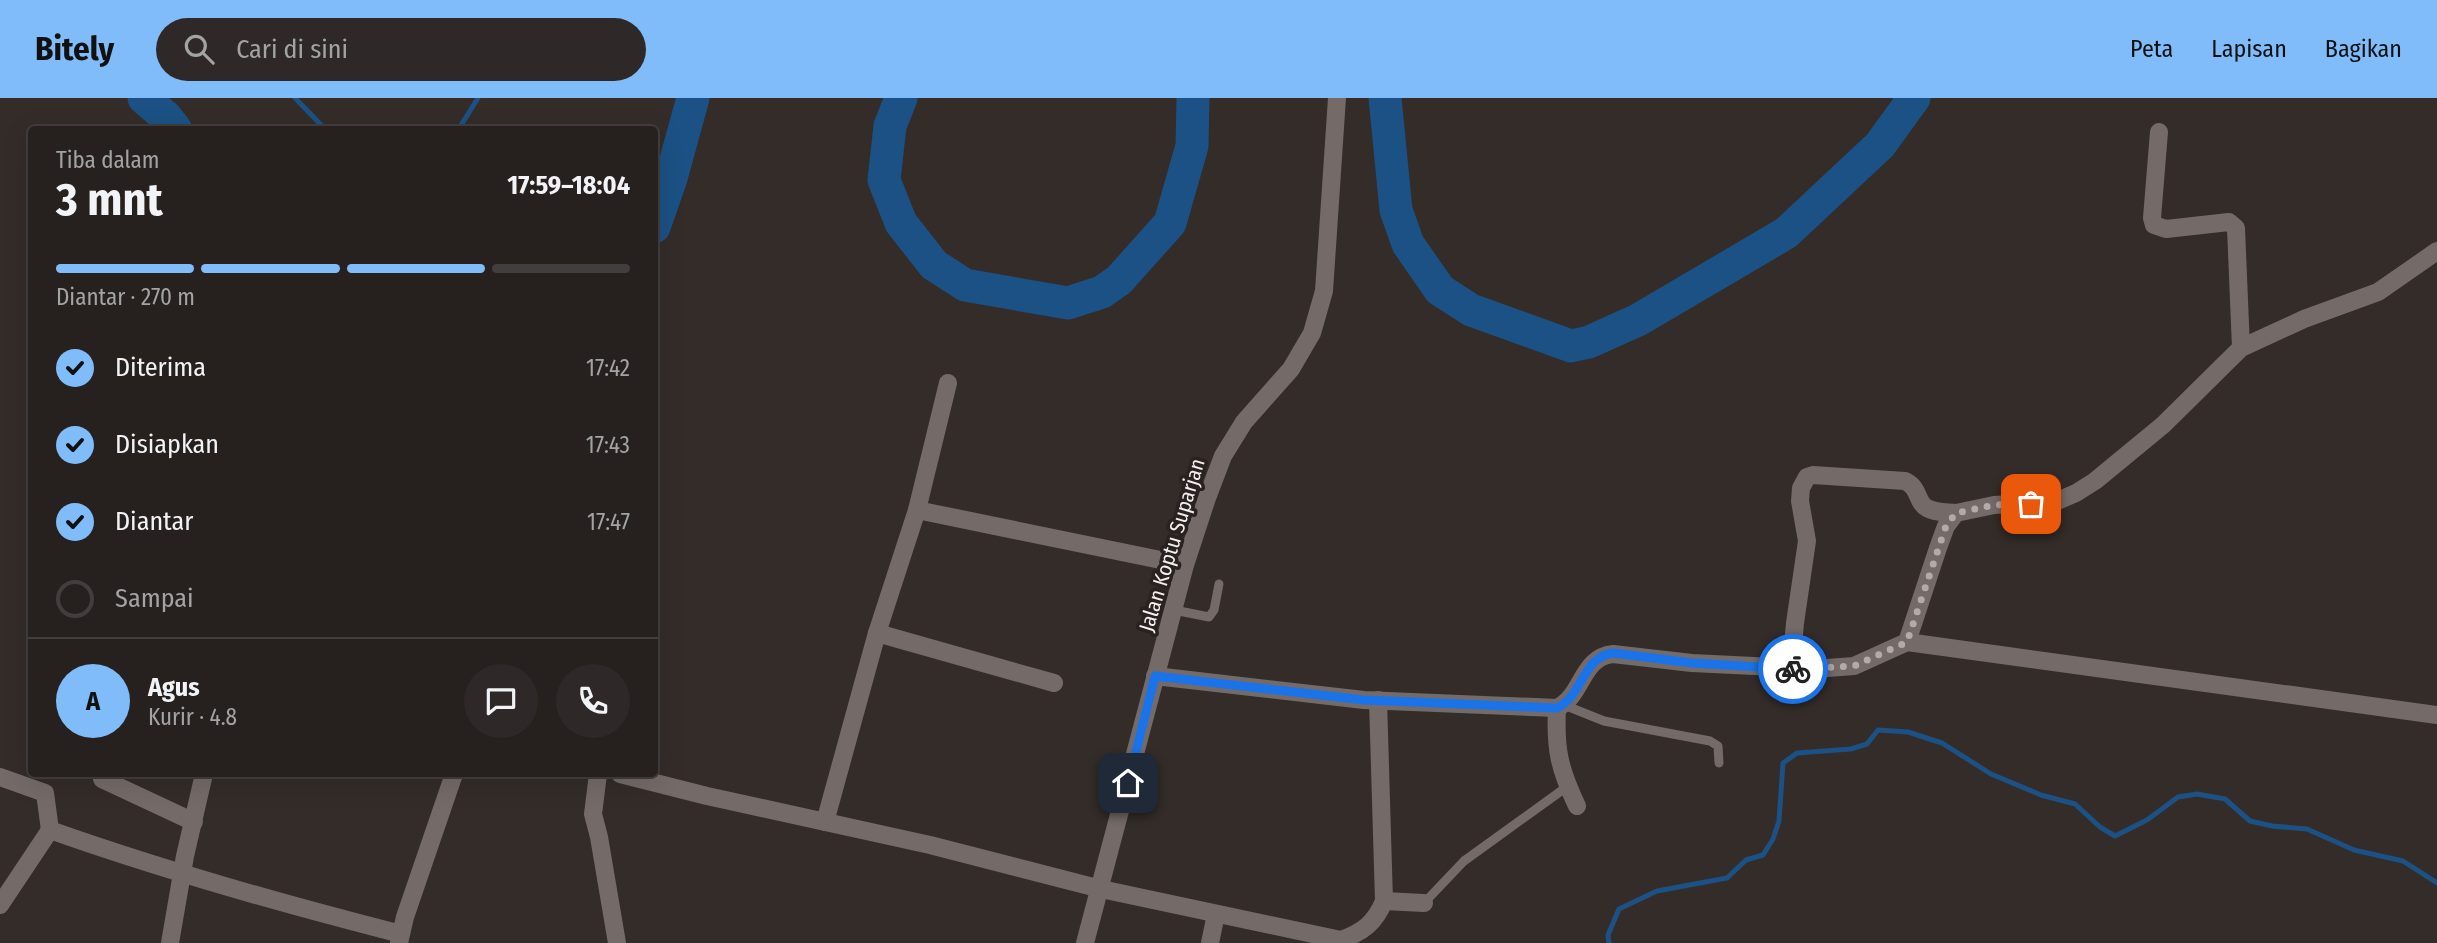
<!DOCTYPE html>
<html lang="id">
<meta charset="utf-8">
<style>
:root{--surface:#26211f;--page:#2e2928;--text:#f1f3f6;--muted:#a4a3a4;--line:#423e3d;--accent:#81bcfa}
body{margin:0;font-family:"Fira Sans Condensed",sans-serif;background:var(--page);color:var(--text);height:100vh;display:flex;flex-direction:column;font-size:26px;white-space:nowrap}
*{box-sizing:border-box;margin:0}
p{font-size:23px;color:var(--muted)}
.icon{flex:none;width:38px;height:38px;fill:none;stroke:currentColor;stroke-width:2;stroke-linecap:round;stroke-linejoin:round}
.map{position:relative;flex:1;overflow:hidden}
.panel{position:absolute;left:28px;top:28px;width:630px;height:651px;display:flex;flex-direction:column;background:var(--surface);border-radius:7px;box-shadow:0 7px 28px #0002,0 0 0 2px var(--line)}
.panel>*{flex:none}
.pin{position:absolute;display:grid;place-items:center;width:60px;height:60px;color:#fff;margin:-30px;border-radius:14px;box-shadow:0 4px 10px #0006}
.courier{position:absolute;display:grid;place-items:center;width:70px;height:70px;margin:-35px;border:5px solid #1a73e8;border-radius:50%;background:#fff;color:#222;box-shadow:0 2px 9px #0007}
.headline em{font-style:normal;font-weight:700}
.headline div{display:flex;flex-direction:column-reverse}
.headline{display:flex;align-items:center;justify-content:space-between;height:119px;padding:0 28px}
h1{font-size:46px;font-weight:700;line-height:52px}
.bar{display:grid;grid-template-columns:repeat(4,1fr);gap:10px 7px;align-content:center;height:84px;padding:0 28px}
.bar i{height:9px;border-radius:5px;background:var(--line)}
.bar .current{background:var(--accent)}
.bar p{grid-column:span 4}
.line{display:flex;align-items:center;gap:18px;padding:0 28px;border-top:2px solid var(--line)}
.line div{flex:1}
.round{display:grid;place-items:center;flex:none;width:74px;height:74px;border-radius:37px;background:var(--page)}
ol{padding:0 28px;list-style:none}
li{display:flex;align-items:center;gap:21px;height:77px}
li p{margin-inline-start:auto}
li .icon{padding:7px;border-radius:50%;background:var(--accent);color:#111;stroke-width:4}
li:last-child{color:var(--muted)}
li i{width:38px;height:38px;border:4px solid var(--line);border-radius:50%}
header{display:flex;align-items:center;gap:42px;box-sizing:border-box;height:98px;padding:0 35px;background:var(--accent);color:#111}
header strong{font-size:33px}
nav{display:flex;gap:38px;margin-inline-start:auto;font-size:24px}
.search{width:490px;height:63px;background:var(--page);display:flex;align-items:center;gap:18px;box-sizing:border-box;padding:0 24px;border-radius:38px;color:var(--muted);font-size:26px}
.map>svg:first-child{display:block}
.lines{fill:none;stroke-linecap:round;stroke-linejoin:round}
.stream{stroke:#1b5184;stroke-width:5}
.river{stroke:#1b5184;stroke-width:33}
.lane{stroke:#746b69;stroke-width:9}
.street{stroke:#746b69;stroke-width:18}
.done{stroke:#b1abaa;stroke-width:7;stroke-dasharray:0 12.6}
.route{stroke:#1a73e8;stroke-width:9}
.labels{text-anchor:middle;dominant-baseline:central;stroke-width:7;stroke-linejoin:round;paint-order:stroke}
.street-label{font-size:21px;fill:#f5f0ef;stroke:#292220}
</style>
<header>
<strong>Bitely</strong>
<div class="search"><svg class="icon" aria-label="search" viewBox="0 0 24 24"><circle cx="10" cy="10" r="6"/><path d="M15 15l6 6"/></svg>Cari di sini</div>
<nav><a>Peta</a><a>Lapisan</a><a>Bagikan</a></nav>
</header>
<div class="map">
<svg width="2437" height="845" viewBox="0 0 2437 845">
<rect width="100%" height="100%" fill="#332c29"/>
<g class="lines">
<g class="stream">
<path d="M 295,0 L 326,32"/>
<path d="M 458,32 L 478,0"/>
<path d="M 1609,845 L 1608,837 L 1619,811 L 1657,793 L 1727,780 L 1746,762 L 1763,757 L 1773,741 L 1779,723 L 1783,665 L 1797,655 L 1851,651 L 1867,646 L 1878,632 L 1908,634 L 1942,645 L 1991,676 L 2041,697 L 2075,706 L 2100,729 L 2115,738 L 2147,722 L 2178,699 L 2197,696 L 2225,701 L 2250,723 L 2272,728 L 2307,731 L 2354,752 L 2403,763 L 2437,785"/>
</g>
<g class="river">
<path d="M 144,0 L 166,19 L 176,32"/>
<path d="M 901,0 L 890,28 L 884,82 L 901,125 L 934,167 L 965,187 L 1068,205 L 1102,194 L 1119,182 L 1170,125 L 1192,48 L 1193,0"/>
<path d="M 1385,0 L 1396,112 L 1408,146 L 1440,192 L 1471,212 L 1571,248 L 1589,244 L 1638,222 L 1786,135 L 1880,47 L 1914,0"/>
<path d="M 654,129 L 671,80 L 693,0"/>
</g>
<g class="lane">
<path d="M 1174,512 L 1209,519 L 1214,512 L 1219,486"/>
<path d="M 1564,607 L 1604,623 L 1710,643 L 1718,648 L 1719,665"/>
<path d="M 1424,805 L 1464,763 L 1568,688"/>
</g>
<g class="street">
<path d="M 2159,34 L 2152,120 L 2154,127 L 2166,131 L 2229,124 L 2236,130 L 2241,250"/>
<path d="M 917,412 L 948,285"/>
<path d="M 877,535 L 1054,585"/>
<path d="M 1907,544 L 2437,617"/>
<path d="M 1791,570 L 1795,525 L 1807,443 L 1800,403 L 1801,390 L 1807,379 L 1813,377 L 1905,383 C 1920,390 1916,404 1927,410 C 1935,415 1947,414 1956,415"/>
<path d="M 1155,578 L 1364,602 L 1557,610 C 1583,598 1581,559 1613,556 L 1692,565 L 1814,571 L 1854,568 L 1907,544 L 1938,450 L 1946,428 L 1956,415 L 1994,407 L 2055,404 L 2076,395 L 2095,383 L 2163,327 L 2241,250 L 2304,221 L 2378,194 L 2437,153"/>
<path d="M 1557,610 C 1555,651 1559,670 1577,708"/>
<path d="M 598,676 L 593,716 L 599,739 L 617,845"/>
<path d="M 620,676 L 707,698 L 930,747 L 1101,791 L 1341,842 C 1363,834 1375,825 1384,803 L 1378,602"/>
<path d="M 0,679 L 45,695 L 50,732 C 166,773 283,806 401,836"/>
<path d="M 102,681 L 194,724"/>
<path d="M 825,724 L 877,535 L 917,412 L 1185,467"/>
<path d="M 1384,803 L 1424,805"/>
<path d="M 0,807 L 50,732"/>
<path d="M 170,845 L 185,758 L 204,676"/>
<path d="M 399,845 L 405,819 L 454,676"/>
<path d="M 1085,845 L 1185,467 L 1207,400 L 1223,358 L 1244,324 L 1291,271 L 1312,235 L 1324,193 L 1337,0"/>
<path d="M 1210,845 L 1216,816"/>
</g>
</g>
<g class="lines">
<path class="done" d="M 1793,571 L 1854,568 L 1907,544 L 1946,428 L 1956,415 L 1994,407 L 2031,406"/>
<path class="route" d="M 1128,685 L 1155,578 L 1364,602 L 1557,610 C 1583,598 1582,559 1613,555 L 1692,565 L 1793,571"/>
</g>
<g class="labels">
<g class="street-label">
<text transform="translate(1172 447) rotate(-73)">Jalan Koptu Suparjan</text>
</g>
</g>
</svg>
<div class="pin" style="left:2031px;top:406px;background:#ea580c"><svg class="icon" aria-label="bag" viewBox="0 0 24 24"><path d="M5 8h14l-1 12H6zM9 8a3 3 0 0 1 6 0"/></svg></div>
<div class="pin" style="left:1128px;top:685px;background:#1f2937"><svg class="icon" aria-label="home" viewBox="0 0 24 24"><path d="M3 11l9-7 9 7M6 9v11h12V9"/></svg></div>
<div class="courier" style="left:1793px;top:571px"><svg class="icon" aria-label="bike" viewBox="0 0 24 24"><circle cx="6" cy="16" r="4"/><circle cx="18" cy="16" r="4"/><path d="M6 16l4-8h5l3 8M10 8l3 8H6M13 5h3"/></svg></div>
<section class="panel">
<div class="headline"><div><h1>3 mnt</h1><p>Tiba dalam</p></div><em>17:59–18:04</em></div>
<div class="bar"><i class="current"></i><i class="current"></i><i class="current"></i><i></i><p>Diantar · 270 m</p></div>
<ol>
<li><svg class="icon" aria-label="check" viewBox="0 0 24 24"><path d="M5 12l5 5 9-10"/></svg>Diterima<p>17:42</p></li>
<li><svg class="icon" aria-label="check" viewBox="0 0 24 24"><path d="M5 12l5 5 9-10"/></svg>Disiapkan<p>17:43</p></li>
<li><svg class="icon" aria-label="check" viewBox="0 0 24 24"><path d="M5 12l5 5 9-10"/></svg>Diantar<p>17:47</p></li>
<li><i></i>Sampai</li>
</ol>
<div class="line" style="height:126px"><b class="round" style="background:var(--accent);color:#111">A</b><div><b>Agus</b><p>Kurir · 4.8</p></div><a class="round"><svg class="icon" aria-label="chat" viewBox="0 0 24 24"><path d="M4 5h16v11H9l-5 4z"/></svg></a><a class="round"><svg class="icon" aria-label="phone" viewBox="0 0 24 24"><path d="M5 4h4l2 5-3 2q2 4 5 5l2-3 5 2v4C11 20 4 13 5 4z"/></svg></a></div>
</section>
</div>
